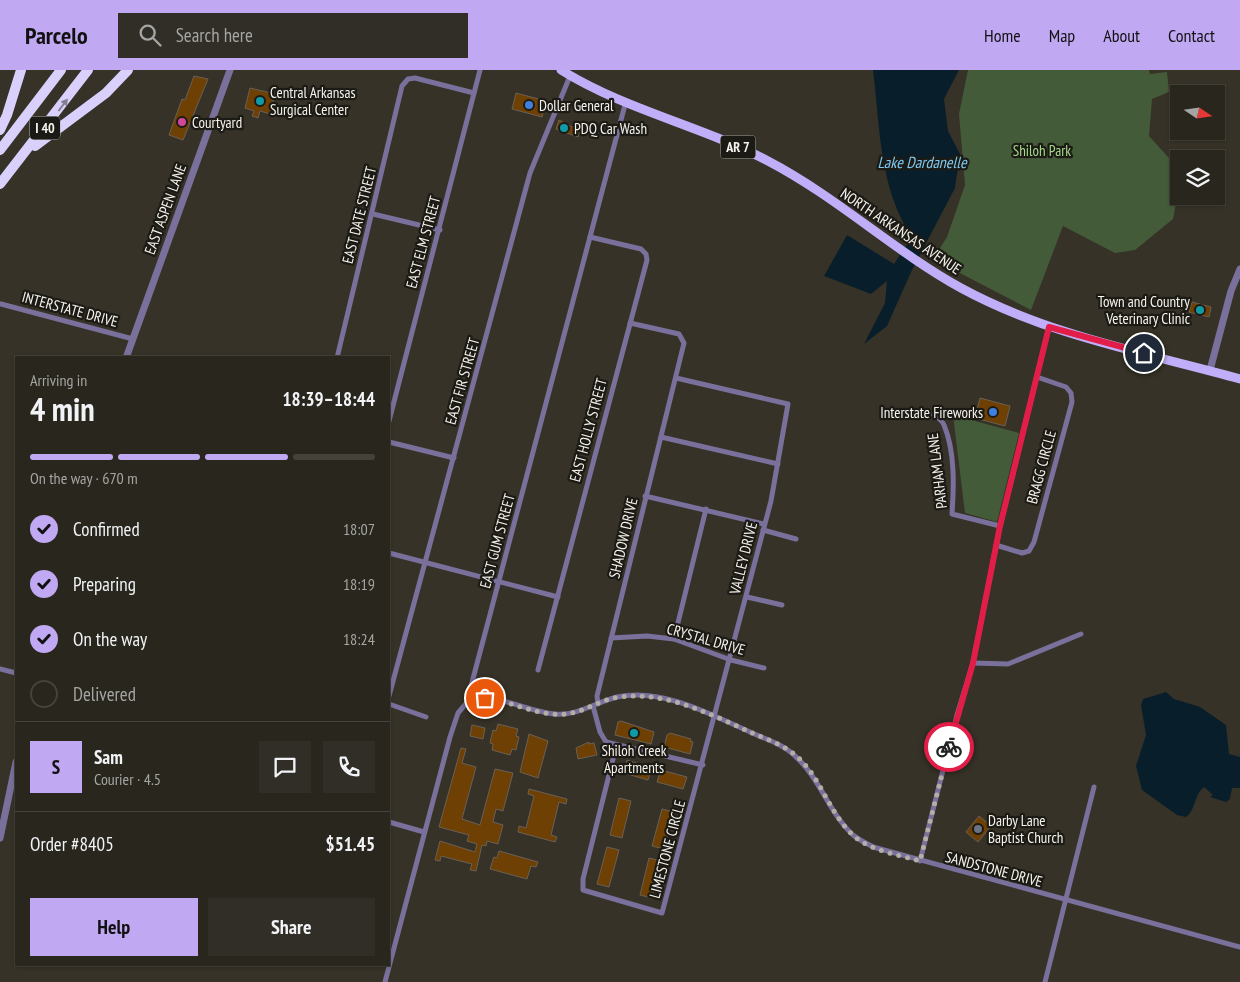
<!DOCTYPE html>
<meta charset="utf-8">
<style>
:root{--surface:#28261d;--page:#302e26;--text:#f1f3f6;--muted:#a5a5a4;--line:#44433b;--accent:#c1a8f3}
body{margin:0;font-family:"PT Sans Narrow",sans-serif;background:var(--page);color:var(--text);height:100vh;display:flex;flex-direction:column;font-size:19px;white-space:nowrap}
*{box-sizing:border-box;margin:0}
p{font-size:16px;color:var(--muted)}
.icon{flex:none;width:28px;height:28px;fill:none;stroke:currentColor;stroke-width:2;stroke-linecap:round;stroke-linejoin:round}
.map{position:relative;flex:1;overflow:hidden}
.sheet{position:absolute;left:15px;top:286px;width:375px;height:610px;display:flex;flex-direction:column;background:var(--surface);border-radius:0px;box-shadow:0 1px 4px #0004,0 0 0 1px var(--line)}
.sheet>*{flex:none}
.needle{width:32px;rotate:103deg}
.fabs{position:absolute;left:1170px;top:15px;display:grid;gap:10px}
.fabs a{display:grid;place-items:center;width:55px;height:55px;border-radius:0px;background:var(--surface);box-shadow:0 1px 4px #0004,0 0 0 1px var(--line);font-size:25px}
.pin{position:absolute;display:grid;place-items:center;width:42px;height:42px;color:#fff;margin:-21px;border:2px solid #fff;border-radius:50%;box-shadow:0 1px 5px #0007}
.courier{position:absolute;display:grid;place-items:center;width:50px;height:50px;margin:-25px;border:4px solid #e11d48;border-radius:50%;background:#fff;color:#222;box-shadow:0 1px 6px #0007}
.head em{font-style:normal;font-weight:600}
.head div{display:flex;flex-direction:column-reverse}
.head{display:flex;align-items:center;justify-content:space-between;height:85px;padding:0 15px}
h1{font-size:32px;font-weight:600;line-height:38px}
.bar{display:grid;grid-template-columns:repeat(4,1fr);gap:8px 5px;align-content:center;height:60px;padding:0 15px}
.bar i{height:6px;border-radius:4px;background:var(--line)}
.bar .selected{background:var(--accent)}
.bar p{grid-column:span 4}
.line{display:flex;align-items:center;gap:12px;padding:0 15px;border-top:1px solid var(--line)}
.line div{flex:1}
.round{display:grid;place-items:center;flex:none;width:52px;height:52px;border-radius:0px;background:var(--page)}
ol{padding:0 15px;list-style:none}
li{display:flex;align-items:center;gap:15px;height:55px}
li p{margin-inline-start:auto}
li .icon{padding:5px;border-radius:50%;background:var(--accent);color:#111;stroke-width:4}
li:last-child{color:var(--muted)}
li i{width:28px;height:28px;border:2px solid var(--line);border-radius:50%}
.button{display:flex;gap:10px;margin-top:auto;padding:10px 15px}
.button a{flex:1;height:58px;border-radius:0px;background:var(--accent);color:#111;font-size:20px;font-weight:600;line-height:58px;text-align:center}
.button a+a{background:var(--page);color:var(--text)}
header{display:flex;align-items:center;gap:30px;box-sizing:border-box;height:70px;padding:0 25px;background:var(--accent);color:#111}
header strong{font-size:24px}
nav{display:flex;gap:28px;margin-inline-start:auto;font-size:18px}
.search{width:350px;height:45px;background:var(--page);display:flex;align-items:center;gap:12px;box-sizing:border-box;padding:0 18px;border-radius:0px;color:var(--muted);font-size:19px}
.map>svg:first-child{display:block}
.green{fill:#445b39}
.water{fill:#081f2b}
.building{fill:#6e4003;stroke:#6a6057}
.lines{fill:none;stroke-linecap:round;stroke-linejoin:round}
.minor{stroke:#7a709c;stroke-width:5}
.tertiary{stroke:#7a709c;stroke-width:7}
.primary{stroke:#c0aff8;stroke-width:9}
.motorway{stroke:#d9d0fc;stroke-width:10}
.oneway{fill:#847e94}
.done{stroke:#b3afa7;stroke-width:5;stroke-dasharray:0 9}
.route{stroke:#e11d48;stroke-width:6}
.culture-dot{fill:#0f9aa8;stroke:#1c1a15;stroke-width:2}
.shop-dot{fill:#3f7fe0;stroke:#1c1a15;stroke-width:2}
.hotel-dot{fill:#d1479c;stroke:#1c1a15;stroke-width:2}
.worship-dot{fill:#6b7280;stroke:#1c1a15;stroke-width:2}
.labels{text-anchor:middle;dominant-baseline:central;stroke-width:4.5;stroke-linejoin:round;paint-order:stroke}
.shield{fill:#1c1a15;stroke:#b5b2ac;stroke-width:1}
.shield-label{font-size:14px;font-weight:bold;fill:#f6f3ec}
.poi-label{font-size:15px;fill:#f6f3ec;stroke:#1c1a15;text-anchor:start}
.park-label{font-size:15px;fill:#a4db8a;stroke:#1c1a15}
.street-label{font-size:15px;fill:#f6f3ec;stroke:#1c1a15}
.water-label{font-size:16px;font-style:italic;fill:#7ccbf5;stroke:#1c1a15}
</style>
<header>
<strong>Parcelo</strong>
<div class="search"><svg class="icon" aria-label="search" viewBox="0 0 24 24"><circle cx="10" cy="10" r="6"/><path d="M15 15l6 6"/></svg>Search here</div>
<nav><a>Home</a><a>Map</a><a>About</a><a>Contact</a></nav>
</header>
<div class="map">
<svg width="1240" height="912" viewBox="0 0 1240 912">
<rect width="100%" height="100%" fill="#363227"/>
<g class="green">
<path d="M 968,0 L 1149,0 L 1150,4 L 1167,2 L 1169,22 L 1152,29 L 1149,66 L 1179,99 L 1179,117 L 1173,149 L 1135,180 L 1115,183 L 1063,156 L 1031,240 L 933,189 L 947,167 L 965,115 L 959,44 Z"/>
<path d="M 953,345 L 1019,363 L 997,452 L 965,443 Z"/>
</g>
<g class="water">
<path d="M 873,0 L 959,0 L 944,29 L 948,61 L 960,84 L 955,118 L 912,200 L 887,256 L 864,274 L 885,233 L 887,211 L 871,224 L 824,206 L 847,165 L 894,194 L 912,167 C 879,119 880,56 873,0 Z"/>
<path d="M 1166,622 L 1174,629 L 1200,637 L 1226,655 L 1229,684 L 1240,687 L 1240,718 L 1232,718 L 1230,729 L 1226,732 L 1210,727 L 1213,725 L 1204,717 C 1194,725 1196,740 1186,747 L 1177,745 L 1142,720 L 1136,696 L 1146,665 L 1141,635 L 1143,629 Z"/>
</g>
<g class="building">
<path d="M 194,6 L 208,9 L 183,70 L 169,65 L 182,29 L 185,30 Z"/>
<path d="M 250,18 L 275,24 L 270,44 L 260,41 L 258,48 L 252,46 L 254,41 L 245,38 Z"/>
<path d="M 516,23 L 546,31 L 542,47 L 512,39 Z"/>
<path d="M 559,50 L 580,61 L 578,67 L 556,59 Z"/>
<path d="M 1192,232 L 1211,237 L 1209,247 L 1189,242 Z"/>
<path d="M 980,328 L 1010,336 L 1005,356 L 975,348 Z"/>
<path d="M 621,651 L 654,662 L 651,674 L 615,665 L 618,652 Z"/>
<path d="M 498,654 L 518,659 L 516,666 L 519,667 L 516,680 L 512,679 L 510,685 L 492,680 L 493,674 L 490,673 L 493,660 L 496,661 Z"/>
<path d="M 472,655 L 485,658 L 483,669 L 470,666 Z"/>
<path d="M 670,663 L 691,669 L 690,671 L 693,672 L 690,684 L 664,677 L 667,665 Z"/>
<path d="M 529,664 L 548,671 L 538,708 L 520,702 Z"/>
<path d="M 589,672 L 589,674 L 594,673 L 597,685 L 578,689 L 576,678 Z"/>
<path d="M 461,678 L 466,679 L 462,693 L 476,697 L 462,749 L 480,755 L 495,699 L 513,703 L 503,741 L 496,739 L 493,752 L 503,755 L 498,774 L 487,771 L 486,776 L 482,775 L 476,801 L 470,800 L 472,794 L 441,786 L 440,791 L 435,790 L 440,771 L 475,782 L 477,774 L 467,771 L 469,765 L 439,757 Z"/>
<path d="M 627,690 L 652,698 L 648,710 L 624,703 Z"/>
<path d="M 661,700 L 687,707 L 683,719 L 657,712 Z"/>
<path d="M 529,719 L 567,729 L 566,734 L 559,732 L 551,765 L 557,767 L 555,772 L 518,762 L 519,756 L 526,758 L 534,726 L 528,724 Z"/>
<path d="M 619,728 L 631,731 L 622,768 L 610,765 Z"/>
<path d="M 662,739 L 674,742 L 664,779 L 652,776 Z"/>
<path d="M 979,746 L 991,756 L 978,772 L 966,762 Z"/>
<path d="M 607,777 L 619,780 L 609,817 L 597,814 Z"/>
<path d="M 499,781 L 538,792 L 536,797 L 531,796 L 527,809 L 490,799 L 494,787 L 497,788 Z"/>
<path d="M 649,788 L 661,791 L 652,828 L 640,825 Z"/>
</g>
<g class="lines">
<g class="minor">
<path d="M 373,144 L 440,160"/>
<path d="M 1,234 L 133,269"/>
<path d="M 337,288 L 402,16 L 408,9 L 415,8 L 474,23"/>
<path d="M 933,344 C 937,347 942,350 944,355 C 955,381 954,416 952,444 L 1000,456"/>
<path d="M 389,351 L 480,0"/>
<path d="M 661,367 L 778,394"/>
<path d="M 389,372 L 454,388"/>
<path d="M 645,426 L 764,454"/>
<path d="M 763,460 L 796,469"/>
<path d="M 996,475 L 1022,483 L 1029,481 L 1034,472 L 1072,332 L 1071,323 L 1066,317 L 1037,307"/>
<path d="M 389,483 L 558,527"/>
<path d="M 747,527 L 782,535"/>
<path d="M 611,568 L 647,566 L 674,569 L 731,590 L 764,598"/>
<path d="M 674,569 L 706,439"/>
<path d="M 973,593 L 1008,594 L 1081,564"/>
<path d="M 0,599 L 16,603"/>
<path d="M 538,600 L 647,190 L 646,184 L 641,179 L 590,167"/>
<path d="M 389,626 L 530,103 L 570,6"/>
<path d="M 470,629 C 497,623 528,642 555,644 C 578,646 596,632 617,627 C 662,617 712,645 752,663 C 766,669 784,675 795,686 C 820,708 829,743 853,765 C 859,770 866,773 873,777 L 1240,877"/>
<path d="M 389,634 L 426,647"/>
<path d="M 598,634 L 597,626 L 684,273 L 679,264 L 630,253"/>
<path d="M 593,636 L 600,662 L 614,685 L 583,809 L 583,820 L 662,843 L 771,431 L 788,334 L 676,308"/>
<path d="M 606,672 L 703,695"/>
<path d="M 389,752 L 424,762"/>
<path d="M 920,791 L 957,645 L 973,593 L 1000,456 L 1049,257"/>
<path d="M 385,912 L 450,667 L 458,643 L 470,629 L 470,620 L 626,31"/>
<path d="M 1045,912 L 1094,717"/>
</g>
<g class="tertiary">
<path d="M 126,288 L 230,0"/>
<path d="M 1210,300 L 1231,221 L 1240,199"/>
<path d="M 0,768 L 16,692"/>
</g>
<path class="primary" d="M 561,0 C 625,40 702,56 768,91 C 837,127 894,181 961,218 C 1047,265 1146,283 1240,309"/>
<g class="motorway">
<path d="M 0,60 L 7,45 L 21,0"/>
<path d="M 35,76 L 106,23 L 128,0"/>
<path d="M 0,80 L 61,0"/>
<path d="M 0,114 L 88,0"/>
</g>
</g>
<defs><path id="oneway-solid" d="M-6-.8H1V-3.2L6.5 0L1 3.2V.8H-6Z" transform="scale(1.25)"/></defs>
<use class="oneway" href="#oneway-solid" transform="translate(63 35) rotate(-53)"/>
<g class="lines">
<path class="done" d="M 485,628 C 512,631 538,647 566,644 C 585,642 601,629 620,627 C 665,621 710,644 750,662 C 764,668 781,674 794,684 C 821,705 828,743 854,766 C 871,781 899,785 920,791 L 949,677"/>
<path class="route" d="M 949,677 L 973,593 L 1000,456 L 1049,257 L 1144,283"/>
</g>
<g class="culture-dot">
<circle cx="260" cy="31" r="5"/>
<circle cx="564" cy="58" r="5"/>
<circle cx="1200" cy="240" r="5"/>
<circle cx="634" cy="663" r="5"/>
</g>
<g class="shop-dot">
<circle cx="529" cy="35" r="5"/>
<circle cx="993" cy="342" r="5"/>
</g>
<circle class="hotel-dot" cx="182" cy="52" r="5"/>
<circle class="worship-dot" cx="978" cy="759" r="5"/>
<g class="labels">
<g class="shield">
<rect x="30" y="46.5" width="30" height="23" rx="4"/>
<rect x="720.5" y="65.5" width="35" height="23" rx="4"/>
</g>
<g class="shield-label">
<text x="45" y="58">I 40</text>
<text x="738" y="77">AR 7</text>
</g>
<g class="poi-label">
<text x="270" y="22">Central Arkansas<tspan x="270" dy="17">Surgical Center</tspan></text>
<text x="539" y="35">Dollar General</text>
<text x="192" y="52">Courtyard</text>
<text x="574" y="58">PDQ Car Wash</text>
<text x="1190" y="231" text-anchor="end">Town and Country<tspan x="1190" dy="17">Veterinary Clinic</tspan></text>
<text x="983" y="342" text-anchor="end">Interstate Fireworks</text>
<text x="634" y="680" text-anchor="middle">Shiloh Creek<tspan x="634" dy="17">Apartments</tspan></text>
<text x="988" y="750">Darby Lane<tspan x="988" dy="17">Baptist Church</tspan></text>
</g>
<g class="park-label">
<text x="1042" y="80">Shiloh Park</text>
</g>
<g class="street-label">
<text transform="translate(165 139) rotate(-70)">EAST ASPEN LANE</text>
<text transform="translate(359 145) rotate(-76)">EAST DATE STREET</text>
<text transform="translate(901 161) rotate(34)">NORTH ARKANSAS AVENUE</text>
<text transform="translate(423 172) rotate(-75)">EAST ELM STREET</text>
<text transform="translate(70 239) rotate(15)">INTERSTATE DRIVE</text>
<text transform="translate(462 311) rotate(-74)">EAST FIR STREET</text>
<text transform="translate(588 360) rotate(-75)">EAST HOLLY STREET</text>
<text transform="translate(1041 397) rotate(-75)">BRAGG CIRCLE</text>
<text transform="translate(937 401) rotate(-97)">PARHAM LANE</text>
<text transform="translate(623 468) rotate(-77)">SHADOW DRIVE</text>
<text transform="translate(497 471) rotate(-75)">EAST GUM STREET</text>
<text transform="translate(743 488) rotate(-76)">VALLEY DRIVE</text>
<text transform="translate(706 569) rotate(16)">CRYSTAL DRIVE</text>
<text transform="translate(667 779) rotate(-75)">LIMESTONE CIRCLE</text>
<text transform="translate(994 799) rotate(15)">SANDSTONE DRIVE</text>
</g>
<g class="water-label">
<text x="922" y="92">Lake Dardanelle</text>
</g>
</g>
</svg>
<div class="fabs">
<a><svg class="needle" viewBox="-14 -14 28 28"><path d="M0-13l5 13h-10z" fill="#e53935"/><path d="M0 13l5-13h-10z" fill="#a5a5a4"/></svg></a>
<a><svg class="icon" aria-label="layers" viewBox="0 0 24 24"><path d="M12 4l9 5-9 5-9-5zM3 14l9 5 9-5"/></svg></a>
</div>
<div class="pin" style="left:485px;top:628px;background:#ea580c"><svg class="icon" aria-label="bag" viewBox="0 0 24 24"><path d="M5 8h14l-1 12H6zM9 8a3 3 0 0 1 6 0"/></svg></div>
<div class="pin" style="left:1144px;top:283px;background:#1f2937"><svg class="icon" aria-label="home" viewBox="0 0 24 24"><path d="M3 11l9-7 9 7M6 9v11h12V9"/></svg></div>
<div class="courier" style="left:949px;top:677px"><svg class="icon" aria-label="bike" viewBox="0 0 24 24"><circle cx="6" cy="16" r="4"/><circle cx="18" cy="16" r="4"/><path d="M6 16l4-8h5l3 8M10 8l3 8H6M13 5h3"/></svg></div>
<section class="sheet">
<div class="head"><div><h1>4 min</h1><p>Arriving in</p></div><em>18:39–18:44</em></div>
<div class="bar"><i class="selected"></i><i class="selected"></i><i class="selected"></i><i></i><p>On the way · 670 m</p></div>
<ol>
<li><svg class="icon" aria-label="check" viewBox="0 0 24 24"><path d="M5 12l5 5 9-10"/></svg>Confirmed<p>18:07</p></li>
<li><svg class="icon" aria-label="check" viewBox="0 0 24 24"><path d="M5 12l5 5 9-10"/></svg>Preparing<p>18:19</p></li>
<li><svg class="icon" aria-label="check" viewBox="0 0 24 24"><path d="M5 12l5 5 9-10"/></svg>On the way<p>18:24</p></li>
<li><i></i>Delivered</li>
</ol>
<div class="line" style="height:90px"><b class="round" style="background:var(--accent);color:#111">S</b><div><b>Sam</b><p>Courier · 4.5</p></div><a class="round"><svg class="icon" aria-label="chat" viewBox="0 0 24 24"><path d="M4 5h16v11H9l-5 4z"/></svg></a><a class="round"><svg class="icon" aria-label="phone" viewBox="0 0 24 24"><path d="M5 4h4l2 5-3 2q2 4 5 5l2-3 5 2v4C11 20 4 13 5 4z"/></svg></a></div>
<div class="line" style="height:65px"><div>Order #8405</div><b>$51.45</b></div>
<div class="button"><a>Help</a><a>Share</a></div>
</section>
</div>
